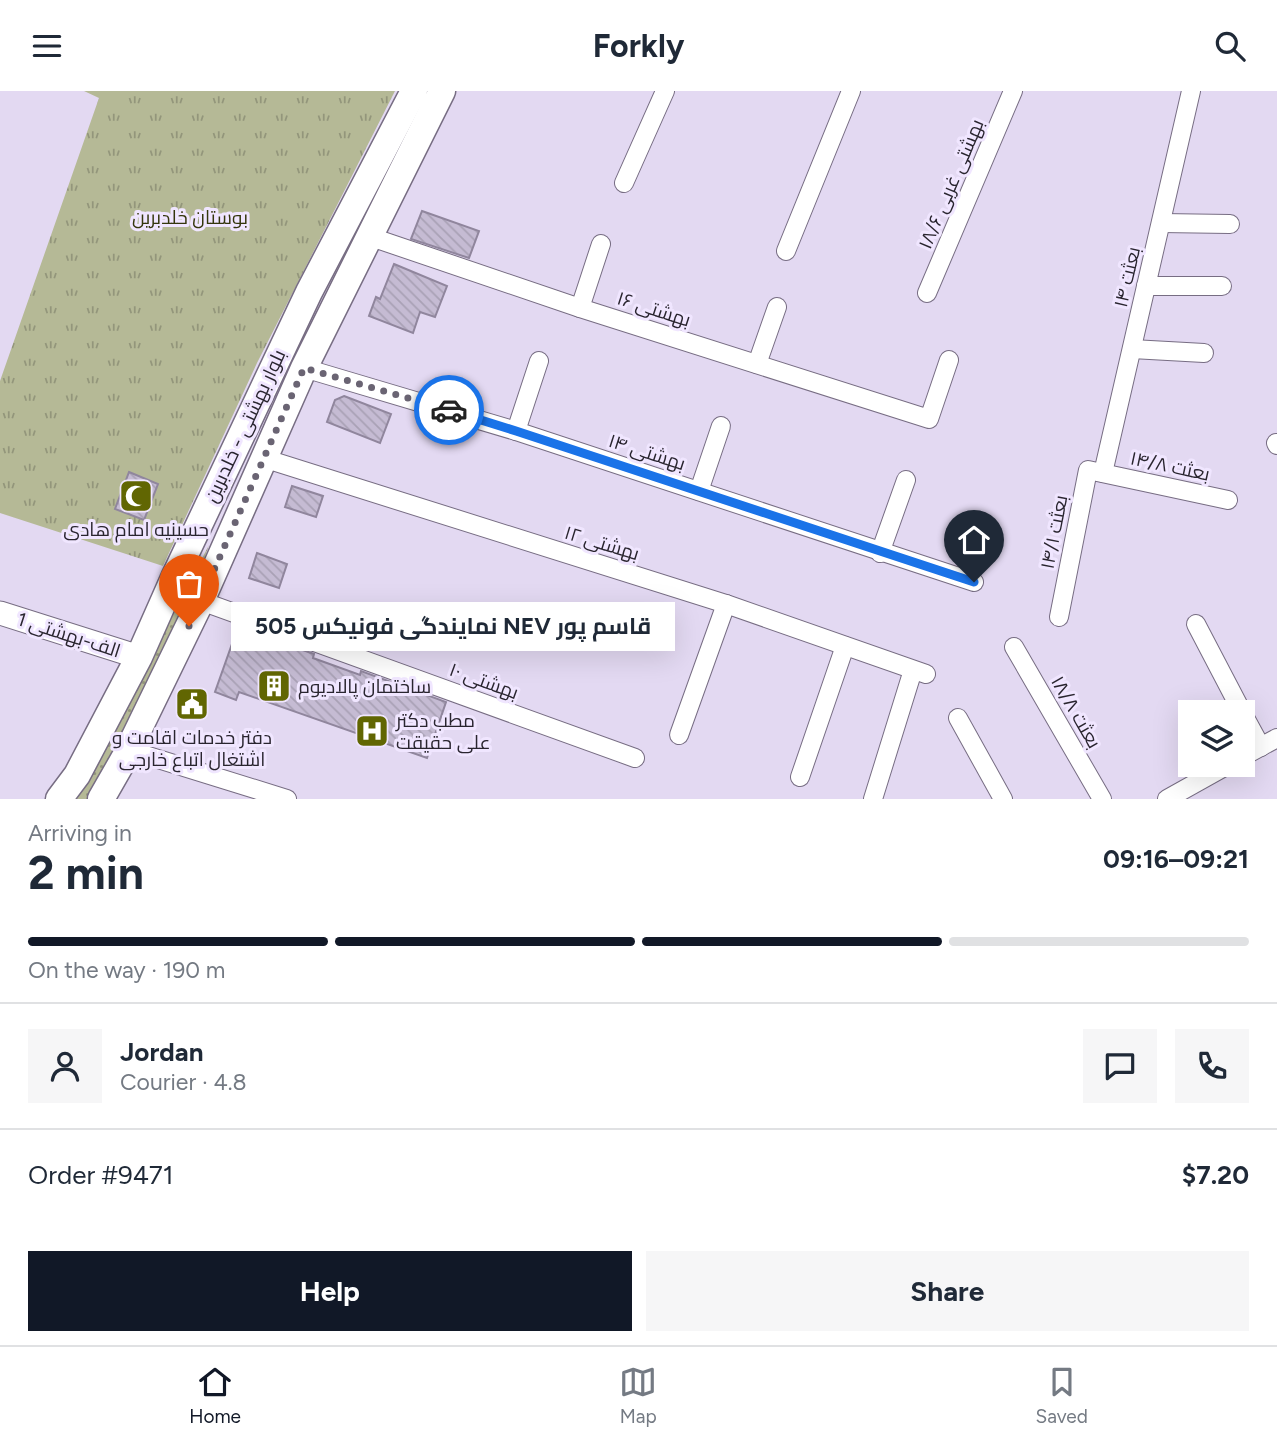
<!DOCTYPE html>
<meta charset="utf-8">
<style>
:root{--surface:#fff;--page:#f6f6f7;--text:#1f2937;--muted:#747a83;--line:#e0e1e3;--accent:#111827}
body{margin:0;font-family:Figtree,Cairo,sans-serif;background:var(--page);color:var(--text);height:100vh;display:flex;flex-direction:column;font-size:26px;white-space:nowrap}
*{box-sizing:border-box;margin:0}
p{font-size:23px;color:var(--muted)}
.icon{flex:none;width:38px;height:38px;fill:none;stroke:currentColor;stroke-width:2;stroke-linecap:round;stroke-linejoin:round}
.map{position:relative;height:708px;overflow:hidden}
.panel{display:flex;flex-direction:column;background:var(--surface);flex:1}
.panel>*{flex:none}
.buttons{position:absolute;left:1178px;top:609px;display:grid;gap:14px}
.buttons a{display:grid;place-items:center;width:77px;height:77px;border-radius:0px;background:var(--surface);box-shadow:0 7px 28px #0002;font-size:35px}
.pin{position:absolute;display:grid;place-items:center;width:60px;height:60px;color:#fff;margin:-72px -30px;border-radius:50% 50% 50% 0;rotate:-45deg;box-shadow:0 0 7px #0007}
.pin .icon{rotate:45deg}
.courier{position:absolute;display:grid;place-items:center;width:70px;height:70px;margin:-35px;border:5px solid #1a73e8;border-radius:50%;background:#fff;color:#222;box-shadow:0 2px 9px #0007}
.bubble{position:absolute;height:49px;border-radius:0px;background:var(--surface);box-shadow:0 7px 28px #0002;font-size:23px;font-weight:700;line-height:49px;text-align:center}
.headline em{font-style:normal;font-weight:700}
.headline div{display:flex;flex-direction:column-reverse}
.headline{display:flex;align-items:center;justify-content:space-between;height:119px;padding:0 28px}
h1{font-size:46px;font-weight:700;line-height:52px}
.bar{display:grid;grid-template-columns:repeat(4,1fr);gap:10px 7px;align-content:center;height:84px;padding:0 28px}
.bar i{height:9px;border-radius:5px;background:var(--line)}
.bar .active{background:var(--accent)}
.bar p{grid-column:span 4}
.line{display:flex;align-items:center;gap:18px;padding:0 28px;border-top:2px solid var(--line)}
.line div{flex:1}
.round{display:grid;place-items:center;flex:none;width:74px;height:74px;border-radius:0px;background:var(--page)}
.button{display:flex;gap:14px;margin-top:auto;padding:14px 28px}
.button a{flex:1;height:80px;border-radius:0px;background:var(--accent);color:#fff;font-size:28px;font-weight:700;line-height:80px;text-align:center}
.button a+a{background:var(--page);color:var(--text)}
header{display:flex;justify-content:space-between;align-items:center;height:91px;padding:0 28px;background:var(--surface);font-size:32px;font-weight:700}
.dock{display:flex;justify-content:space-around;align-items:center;height:98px;border-top:2px solid var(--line);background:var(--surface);font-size:19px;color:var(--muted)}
.dock a{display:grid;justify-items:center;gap:4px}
.dock .active{color:var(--accent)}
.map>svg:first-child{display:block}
.grass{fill:url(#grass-dots)}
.park{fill:url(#park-tufts)}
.building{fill:url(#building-back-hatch);stroke:#90869d;stroke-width:2}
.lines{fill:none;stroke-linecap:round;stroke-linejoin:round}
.minor-casing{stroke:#776d83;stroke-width:20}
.tertiary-casing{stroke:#776d83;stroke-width:25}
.secondary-casing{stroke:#776d83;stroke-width:29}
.minor{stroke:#fff;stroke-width:18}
.tertiary{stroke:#fff;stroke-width:23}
.secondary{stroke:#fff;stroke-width:26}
.done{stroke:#6a6473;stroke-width:7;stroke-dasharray:0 12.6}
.route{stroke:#1a73e8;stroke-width:9}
.labels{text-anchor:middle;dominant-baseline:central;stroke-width:6;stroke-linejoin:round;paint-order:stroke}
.street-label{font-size:19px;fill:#29252f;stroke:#f0e6ff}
.park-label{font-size:19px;fill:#34360c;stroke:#f0e6ff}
.poi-label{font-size:19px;fill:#29252f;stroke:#f0e6ff}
</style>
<header><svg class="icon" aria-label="menu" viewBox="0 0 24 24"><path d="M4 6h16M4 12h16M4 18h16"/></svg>Forkly<svg class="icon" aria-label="search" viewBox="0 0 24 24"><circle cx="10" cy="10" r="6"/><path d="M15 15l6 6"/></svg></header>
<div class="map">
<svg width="1277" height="708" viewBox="0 0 1277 708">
<defs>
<pattern id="grass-dots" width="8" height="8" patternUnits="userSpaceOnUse" patternTransform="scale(1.75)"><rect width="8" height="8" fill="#b5b996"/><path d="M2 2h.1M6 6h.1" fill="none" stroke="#93967b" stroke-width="1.8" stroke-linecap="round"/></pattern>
<pattern id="park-tufts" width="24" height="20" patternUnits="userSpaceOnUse" patternTransform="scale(1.75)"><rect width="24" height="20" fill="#b5b996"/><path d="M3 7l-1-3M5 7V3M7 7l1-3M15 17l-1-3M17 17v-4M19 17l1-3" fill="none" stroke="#93967b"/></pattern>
<pattern id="building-back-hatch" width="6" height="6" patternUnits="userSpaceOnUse" patternTransform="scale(1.75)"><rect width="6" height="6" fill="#c5bbd3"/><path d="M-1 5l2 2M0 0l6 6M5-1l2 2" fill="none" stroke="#a9a1b5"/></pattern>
</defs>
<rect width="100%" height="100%" fill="#e3d9f2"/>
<path class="grass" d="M 209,454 L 185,523 L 96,708 L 74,708 L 124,619 Z"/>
<path class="park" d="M 84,0 L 395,0 L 257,272 L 163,475 L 0,422 L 0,290 L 99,7 Z"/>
<g class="building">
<path d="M 422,120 L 479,140 L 469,167 L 411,148 Z"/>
<path d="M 394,173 L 447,195 L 435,226 L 420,221 L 413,242 L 369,225 L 376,206 L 380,208 Z"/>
<path d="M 344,305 L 391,323 L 380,352 L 327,331 L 335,309 Z"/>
<path d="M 129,381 L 158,393 L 144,429 L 115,418 Z"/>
<path d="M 292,395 L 323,405 L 316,426 L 285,416 Z"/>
<path d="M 257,462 L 287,473 L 279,497 L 249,487 Z"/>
<path d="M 238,536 L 314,563 L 313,567 L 360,584 L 361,580 L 446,611 L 427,667 L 239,601 L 236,609 L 215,601 Z"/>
<path d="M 188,600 L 204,606 L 197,627 L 180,620 Z"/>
</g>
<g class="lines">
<defs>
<g id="minor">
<path d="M 624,92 L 665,0"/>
<path d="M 1161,132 L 1230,133"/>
<path d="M 368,145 L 580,217 L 929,328 L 949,269"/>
<path d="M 786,160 L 851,0"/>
<path d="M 1146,195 L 1222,195"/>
<path d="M 927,202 L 1013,0"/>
<path d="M 580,217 L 601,153"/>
<path d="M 1132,258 L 1204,262"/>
<path d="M 757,273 L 777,216"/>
<path d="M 304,277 L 516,340 L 974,491"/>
<path d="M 516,340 L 539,270"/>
<path d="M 1276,352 L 1277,354"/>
<path d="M 263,367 L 726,513 L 926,583"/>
<path d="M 1103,382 L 1191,0"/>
<path d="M 699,400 L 721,335"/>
<path d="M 880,462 L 906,389"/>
<path d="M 201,510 L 635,667"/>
<path d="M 1059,526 L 1088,379 L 1228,409"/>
<path d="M 1196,533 L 1242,621"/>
<path d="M 1014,556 L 1102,708"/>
<path d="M 1242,621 L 1261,656"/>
<path d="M 958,627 L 1003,708"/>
<path d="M 679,644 L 726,513"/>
<path d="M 129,659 L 287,708"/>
<path d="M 1242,666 L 1277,647"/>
<path d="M 800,686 L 845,555"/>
<path d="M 873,708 L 913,579"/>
<path d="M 1167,708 L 1228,674"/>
</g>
<path id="tertiary" d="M 0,522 L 139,566"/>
<g id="secondary">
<path d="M 59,708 L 77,684 L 139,566 L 174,487 L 309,201 L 414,0"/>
<path d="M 101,708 L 125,666 L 201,510 L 304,277 L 442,0"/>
</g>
</defs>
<use href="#minor" class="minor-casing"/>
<use href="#tertiary" class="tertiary-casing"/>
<use href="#secondary" class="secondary-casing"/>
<use href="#minor" class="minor"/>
<use href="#tertiary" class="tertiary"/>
<use href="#secondary" class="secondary"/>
</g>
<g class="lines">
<path class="done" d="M 189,535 L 304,277 L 449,319"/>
<path class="route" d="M 449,319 L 516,340 L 974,491"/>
</g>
<defs>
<symbol id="mosque-square" viewBox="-11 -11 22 22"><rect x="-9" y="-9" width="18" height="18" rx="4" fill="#616602" stroke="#f0e6ff"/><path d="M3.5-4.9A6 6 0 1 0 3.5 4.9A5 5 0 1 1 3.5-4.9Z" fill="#fff"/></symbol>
<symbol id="building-square" viewBox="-11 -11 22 22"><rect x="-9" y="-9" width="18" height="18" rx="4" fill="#616602" stroke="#f0e6ff"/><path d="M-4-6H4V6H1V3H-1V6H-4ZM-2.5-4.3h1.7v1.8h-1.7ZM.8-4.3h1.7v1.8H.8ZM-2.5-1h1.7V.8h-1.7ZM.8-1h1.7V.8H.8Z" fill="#fff"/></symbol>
<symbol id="civic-square" viewBox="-11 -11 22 22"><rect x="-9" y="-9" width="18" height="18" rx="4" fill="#616602" stroke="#f0e6ff"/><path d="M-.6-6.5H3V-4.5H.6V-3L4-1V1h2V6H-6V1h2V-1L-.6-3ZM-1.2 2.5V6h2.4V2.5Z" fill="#fff"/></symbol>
<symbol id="hospital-square" viewBox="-11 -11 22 22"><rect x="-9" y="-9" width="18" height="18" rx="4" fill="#616602" stroke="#f0e6ff"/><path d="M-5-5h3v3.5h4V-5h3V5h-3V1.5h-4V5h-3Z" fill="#fff"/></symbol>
</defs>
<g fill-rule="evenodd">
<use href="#mosque-square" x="117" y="386" width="38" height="38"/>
<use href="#building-square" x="255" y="576" width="38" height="38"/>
<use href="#civic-square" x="173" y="594" width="38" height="38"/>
<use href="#hospital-square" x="353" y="621" width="38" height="38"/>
</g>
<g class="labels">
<g class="street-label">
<text transform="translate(951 93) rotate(-67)">بهشتی غربی ۱۸/۶</text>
<text transform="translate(1127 186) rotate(-77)">بعثت ۱۴</text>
<text transform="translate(654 218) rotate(18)">۱۶ بهشتی</text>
<text transform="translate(245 335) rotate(-65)">بلوار بهشتی - خلدبرین</text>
<text transform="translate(647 361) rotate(18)">۱۴ بهشتی</text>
<text transform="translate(1170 375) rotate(12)">۱۴/۸ بعثت</text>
<text transform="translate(1054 441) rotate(-79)">۱۴/۱ بعثت</text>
<text transform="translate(602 452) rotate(17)">۱۲ بهشتی</text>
<text transform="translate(69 544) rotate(18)">1 الف-بهشتی</text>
<text transform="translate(484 590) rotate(20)">۱۰ بهشتی</text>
<text transform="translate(1076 621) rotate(60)">۱۸/۸ بعثت</text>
</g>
<g class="park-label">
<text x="190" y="126">بوستان خلدبرین</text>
</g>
<g class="poi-label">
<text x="136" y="438">حسینیه امام هادی</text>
<text x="298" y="595" text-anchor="start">ساختمان پالادیوم</text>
<text x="396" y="629" text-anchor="start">مطب دکتر<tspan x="396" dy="22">علی حقیقت</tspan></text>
<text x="192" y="646">دفتر خدمات اقامت و<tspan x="192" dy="22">اشتغال اتباع خارجی</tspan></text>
</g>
</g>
</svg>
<div class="buttons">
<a><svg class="icon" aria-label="layers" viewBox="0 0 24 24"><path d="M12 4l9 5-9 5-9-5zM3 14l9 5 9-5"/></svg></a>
</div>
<div class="pin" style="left:189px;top:535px;background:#ea580c"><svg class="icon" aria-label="bag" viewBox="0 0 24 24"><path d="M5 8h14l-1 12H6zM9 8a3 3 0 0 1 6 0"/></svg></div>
<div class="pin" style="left:974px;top:491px;background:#1f2937"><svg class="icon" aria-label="home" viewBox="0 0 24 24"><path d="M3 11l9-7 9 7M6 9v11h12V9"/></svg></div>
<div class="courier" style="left:449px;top:319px"><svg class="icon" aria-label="car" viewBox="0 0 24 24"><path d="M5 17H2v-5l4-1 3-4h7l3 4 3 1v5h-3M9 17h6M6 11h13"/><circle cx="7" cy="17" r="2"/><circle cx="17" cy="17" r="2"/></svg></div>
<div class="bubble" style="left:231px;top:511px;width:444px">نمایندگی فونیکس 505 NEV قاسم پور</div>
</div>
<section class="panel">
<div class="headline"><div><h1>2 min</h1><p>Arriving in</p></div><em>09:16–09:21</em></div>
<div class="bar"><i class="active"></i><i class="active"></i><i class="active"></i><i></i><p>On the way · 190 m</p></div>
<div class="line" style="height:126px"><a class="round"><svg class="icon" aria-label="person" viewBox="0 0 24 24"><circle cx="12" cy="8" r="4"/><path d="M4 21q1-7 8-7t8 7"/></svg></a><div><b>Jordan</b><p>Courier · 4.8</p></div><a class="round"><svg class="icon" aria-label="chat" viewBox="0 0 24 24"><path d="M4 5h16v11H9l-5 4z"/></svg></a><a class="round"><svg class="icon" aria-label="phone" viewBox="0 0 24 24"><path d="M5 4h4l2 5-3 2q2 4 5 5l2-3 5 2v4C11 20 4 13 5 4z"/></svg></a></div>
<div class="line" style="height:91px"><div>Order #9471</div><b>$7.20</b></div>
<div class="button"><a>Help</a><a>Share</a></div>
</section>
<nav class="dock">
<a class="active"><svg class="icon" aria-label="home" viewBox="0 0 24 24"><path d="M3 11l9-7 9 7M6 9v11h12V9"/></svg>Home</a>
<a><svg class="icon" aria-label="map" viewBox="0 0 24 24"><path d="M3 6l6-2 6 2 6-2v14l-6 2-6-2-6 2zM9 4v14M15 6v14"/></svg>Map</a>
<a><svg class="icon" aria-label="saved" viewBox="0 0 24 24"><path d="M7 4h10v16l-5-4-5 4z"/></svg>Saved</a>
</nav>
